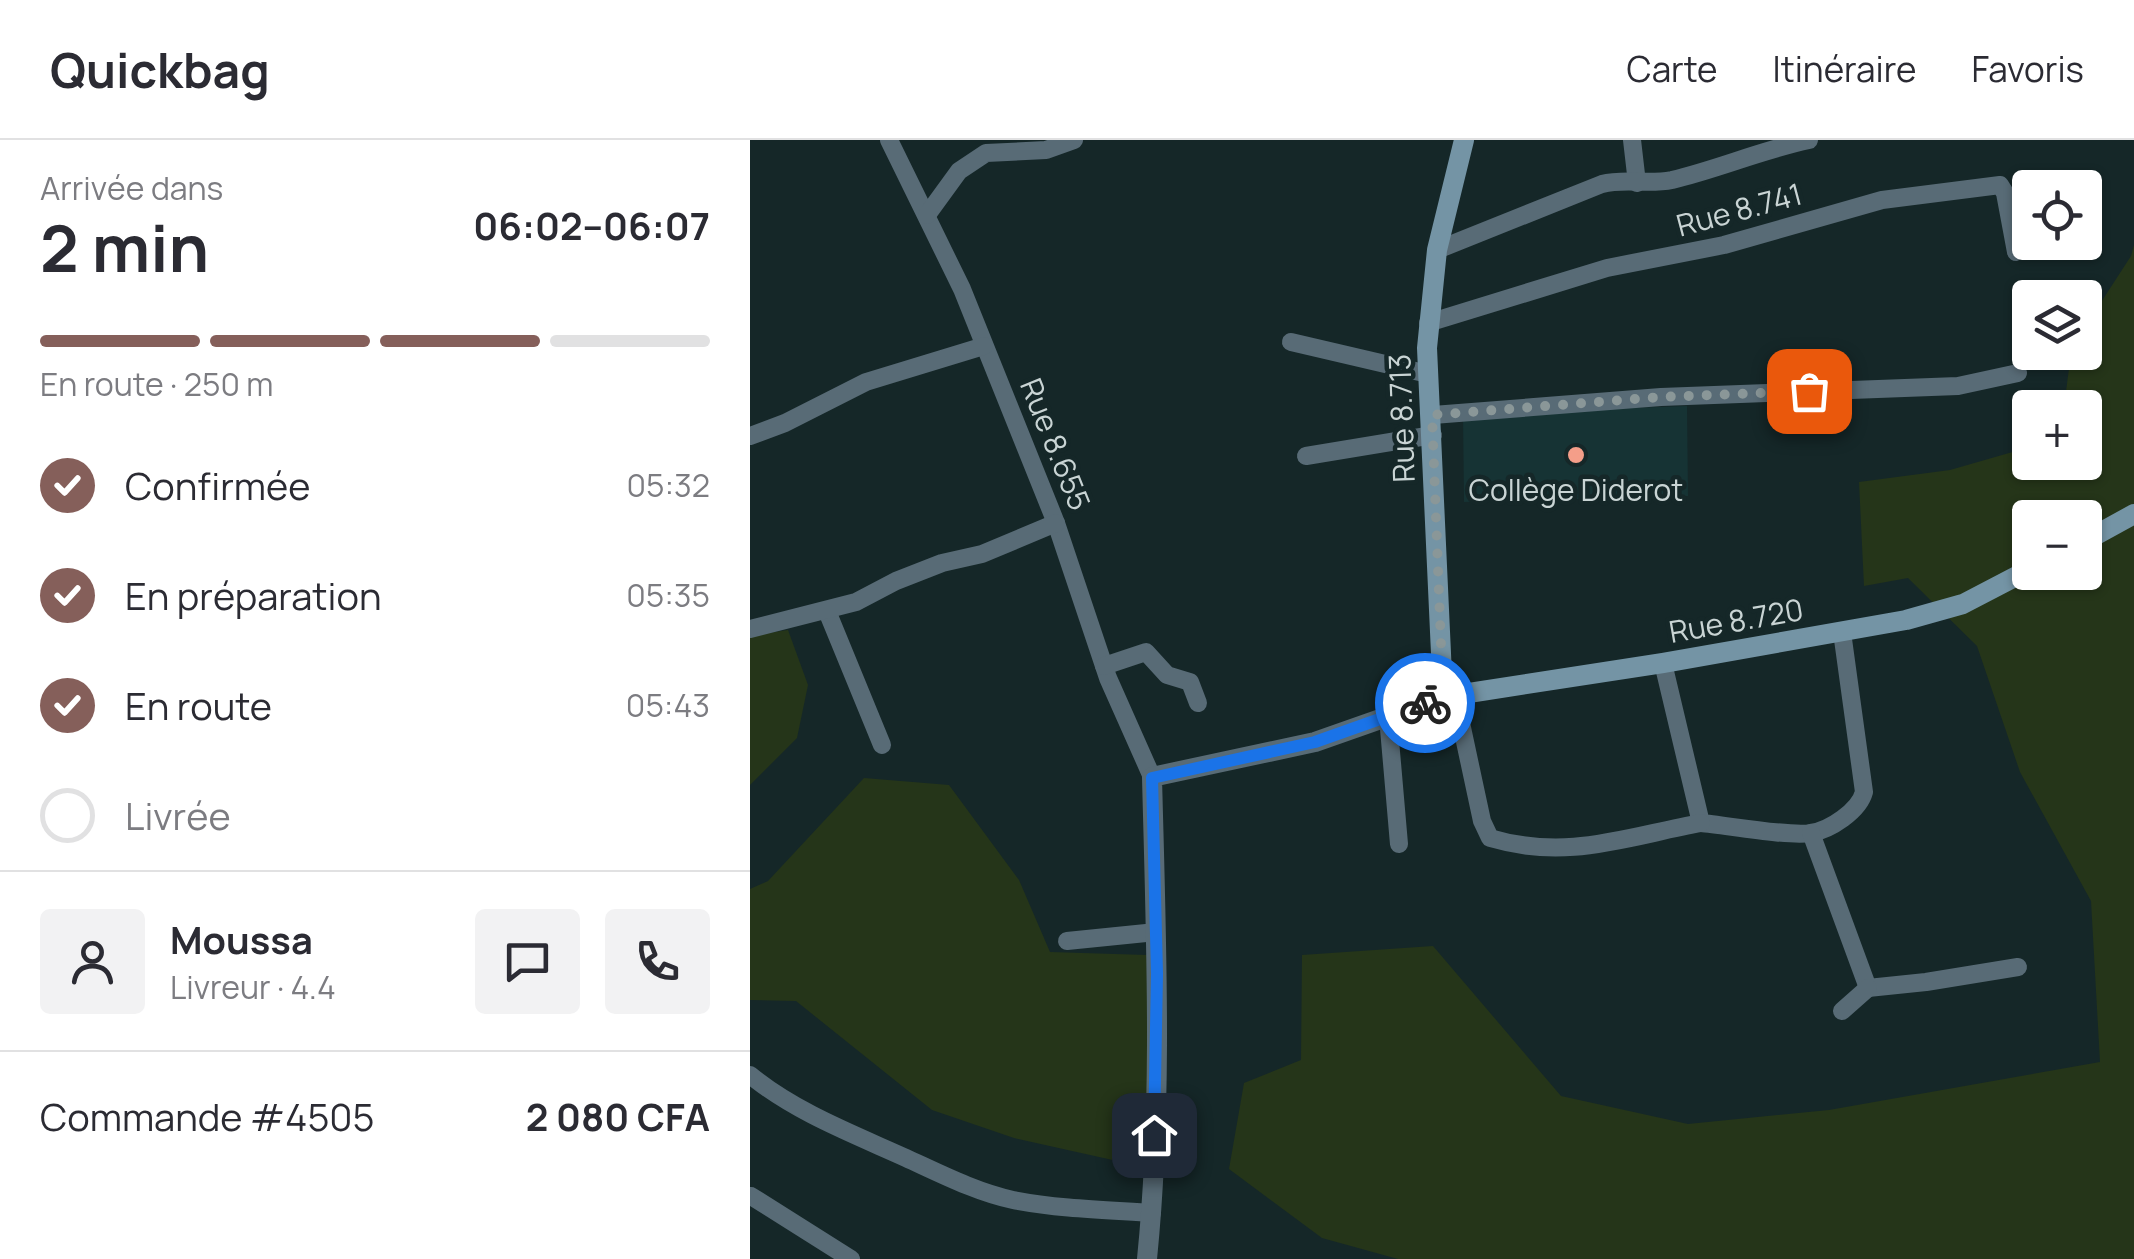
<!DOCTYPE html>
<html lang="fr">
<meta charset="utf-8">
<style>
:root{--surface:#fff;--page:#f2f2f3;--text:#2b2b33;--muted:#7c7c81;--line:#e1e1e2;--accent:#855f5a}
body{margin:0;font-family:Manrope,sans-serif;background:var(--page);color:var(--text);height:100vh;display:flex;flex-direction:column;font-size:38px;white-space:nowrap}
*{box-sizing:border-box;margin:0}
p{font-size:32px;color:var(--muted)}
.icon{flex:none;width:55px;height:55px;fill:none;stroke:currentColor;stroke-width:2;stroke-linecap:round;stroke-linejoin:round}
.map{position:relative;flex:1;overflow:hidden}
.side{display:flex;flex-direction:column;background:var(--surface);width:750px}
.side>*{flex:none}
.fabs{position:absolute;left:1262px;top:30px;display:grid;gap:20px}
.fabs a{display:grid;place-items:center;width:90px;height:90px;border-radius:10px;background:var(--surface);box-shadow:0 2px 8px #0004;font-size:50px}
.pin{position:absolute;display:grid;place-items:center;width:85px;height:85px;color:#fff;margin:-42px;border-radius:20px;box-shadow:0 5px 15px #0006}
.courier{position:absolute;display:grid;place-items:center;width:100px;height:100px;margin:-50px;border:8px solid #1a73e8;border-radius:50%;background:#fff;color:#222;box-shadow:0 2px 12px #0007}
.headline em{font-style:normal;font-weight:700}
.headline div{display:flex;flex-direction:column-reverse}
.headline{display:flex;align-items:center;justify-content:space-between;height:170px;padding:0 40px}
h1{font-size:65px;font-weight:700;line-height:75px}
.bar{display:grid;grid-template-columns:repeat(4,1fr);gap:15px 10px;align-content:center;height:120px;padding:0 40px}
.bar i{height:12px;border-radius:8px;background:var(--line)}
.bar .on{background:var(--accent)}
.bar p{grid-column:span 4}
.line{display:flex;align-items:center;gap:25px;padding:0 40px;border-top:2px solid var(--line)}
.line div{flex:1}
.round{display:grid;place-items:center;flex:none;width:105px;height:105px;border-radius:10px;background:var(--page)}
ol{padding:0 40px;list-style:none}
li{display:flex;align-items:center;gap:30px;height:110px}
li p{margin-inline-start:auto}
li .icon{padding:10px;border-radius:50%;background:var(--accent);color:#fff;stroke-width:4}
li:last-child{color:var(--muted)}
li i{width:55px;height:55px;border:5px solid var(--line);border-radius:50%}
header{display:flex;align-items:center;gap:60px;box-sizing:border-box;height:140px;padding:0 50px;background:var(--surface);border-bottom:2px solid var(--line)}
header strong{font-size:48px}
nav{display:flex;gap:55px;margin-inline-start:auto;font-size:35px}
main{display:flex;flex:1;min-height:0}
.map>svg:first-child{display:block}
.built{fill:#163334}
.green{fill:#253519;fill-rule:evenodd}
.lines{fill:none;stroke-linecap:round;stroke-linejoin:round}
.minor{stroke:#586b76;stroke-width:18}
.tertiary{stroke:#586b76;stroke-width:20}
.secondary{stroke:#7494a5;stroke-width:20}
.done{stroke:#8a9798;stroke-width:10;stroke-dasharray:0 18}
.route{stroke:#1a73e8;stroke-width:12}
.poi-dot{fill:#f49e89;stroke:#152728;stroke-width:4}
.labels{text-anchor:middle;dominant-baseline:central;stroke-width:9;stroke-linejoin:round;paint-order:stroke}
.street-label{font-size:30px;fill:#c9d4d4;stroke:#152728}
.poi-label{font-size:30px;fill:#c9d4d4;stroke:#152728}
</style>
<header>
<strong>Quickbag</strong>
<nav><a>Carte</a><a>Itinéraire</a><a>Favoris</a></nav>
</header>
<main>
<section class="side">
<div class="headline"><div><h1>2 min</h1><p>Arrivée dans</p></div><em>06:02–06:07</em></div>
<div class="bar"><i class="on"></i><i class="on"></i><i class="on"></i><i></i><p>En route · 250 m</p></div>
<ol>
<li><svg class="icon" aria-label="check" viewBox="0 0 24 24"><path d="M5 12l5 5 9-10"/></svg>Confirmée<p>05:32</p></li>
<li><svg class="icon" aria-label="check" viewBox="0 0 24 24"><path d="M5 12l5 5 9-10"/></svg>En préparation<p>05:35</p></li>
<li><svg class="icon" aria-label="check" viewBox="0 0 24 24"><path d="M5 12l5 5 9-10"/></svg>En route<p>05:43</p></li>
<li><i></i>Livrée</li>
</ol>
<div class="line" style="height:180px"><a class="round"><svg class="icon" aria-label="person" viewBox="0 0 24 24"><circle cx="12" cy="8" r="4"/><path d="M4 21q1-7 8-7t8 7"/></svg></a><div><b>Moussa</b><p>Livreur · 4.4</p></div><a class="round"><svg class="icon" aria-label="chat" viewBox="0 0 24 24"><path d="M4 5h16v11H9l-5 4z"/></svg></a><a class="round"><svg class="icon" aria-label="phone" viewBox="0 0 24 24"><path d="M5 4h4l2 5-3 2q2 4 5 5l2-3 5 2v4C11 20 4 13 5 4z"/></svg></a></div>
<div class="line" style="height:130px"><div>Commande #4505</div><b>2 080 CFA</b></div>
</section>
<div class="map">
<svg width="1384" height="1119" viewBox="0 0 1384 1119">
<rect width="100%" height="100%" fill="#152728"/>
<path class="built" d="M 937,266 L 938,356 L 714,362 L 713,274 Z"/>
<g class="green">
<path d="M 1384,105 L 1384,1119 L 648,1119 L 572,1098 L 479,1029 L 494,943 L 551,920 L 552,815 L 683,806 L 811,956 L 938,984 L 1079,970 L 1350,922 L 1341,761 L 1270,632 L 1227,506 L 1158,438 L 1114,446 L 1109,342 L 1200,330 L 1280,307 L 1280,322 L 1335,322 L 1335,268 L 1314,267 L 1321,213 L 1335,212 L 1335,187 L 1381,116 ZM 1280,378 L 1335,378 L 1335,432 L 1280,432 Z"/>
<path d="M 38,490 L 58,545 L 47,598 L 0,645 L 0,496 Z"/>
<path d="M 114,638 L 199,645 L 269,740 L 300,812 L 397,815 L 403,1029 L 264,998 L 182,970 L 46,861 L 0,860 L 0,749 L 18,741 Z"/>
</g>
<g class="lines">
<g class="minor">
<path d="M 139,0 L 212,149 L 306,383 L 358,538 L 402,637"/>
<path d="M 882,0 L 887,43"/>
<path d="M 177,75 L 209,31 L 236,13 L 296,10 L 324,0"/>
<path d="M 687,110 L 852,44 C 875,38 898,45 922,40 C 968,29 1012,10 1059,0"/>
<path d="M 678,183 L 857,128 L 974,105 L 1132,60 L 1250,45 L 1255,53 L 1266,112"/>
<path d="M 541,202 L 678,234"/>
<path d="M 683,275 L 911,257 L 1208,246 L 1268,233"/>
<path d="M 0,296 L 35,283 L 116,242 L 234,206"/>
<path d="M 556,316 L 683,295"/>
<path d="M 77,471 L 132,605"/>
<path d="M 0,489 L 106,462 L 146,441 L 192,423 L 232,414 L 306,383"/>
<path d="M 913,523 L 951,683 C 975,685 1040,697 1061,693 C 1080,690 1109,671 1114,652 L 1092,492"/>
<path d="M 354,526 L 396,512 L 417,535 L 440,542 L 448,563"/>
<path d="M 705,555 L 732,681 L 740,698 C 817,721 875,697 951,683"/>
<path d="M 638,577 L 649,704"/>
<path d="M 1061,693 L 1118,848 L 1176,842 L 1268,827"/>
<path d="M 317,801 L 406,792"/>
<path d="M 1092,871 L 1118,848"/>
<path d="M 0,935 C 45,972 103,994 156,1018 C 191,1034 226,1052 263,1060 C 309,1069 356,1070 402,1073"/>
<path d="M 1,1056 L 101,1119"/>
</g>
<path class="tertiary" d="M 397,1119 C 413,960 406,797 402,637 L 565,602 L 693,557"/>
<g class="secondary">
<path d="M 714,0 L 687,110 L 677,208 L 693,557 L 913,523 L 1156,480 L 1213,464 L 1280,429"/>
<path d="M 1335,401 L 1384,374"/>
</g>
</g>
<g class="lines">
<path class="done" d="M 675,563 L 693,556 L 682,275 L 911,257 L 1059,251"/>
<path class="route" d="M 404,995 L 407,834 L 402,638 L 565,602 L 675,563"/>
</g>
<circle class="poi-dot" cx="826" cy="315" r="10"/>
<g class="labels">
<g class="street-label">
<text transform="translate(989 69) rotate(-15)">Rue 8.741</text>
<text transform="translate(651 278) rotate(-92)">Rue 8.713</text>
<text transform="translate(306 304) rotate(68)">Rue 8.655</text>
<text transform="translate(986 480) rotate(-10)">Rue 8.720</text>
</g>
<g class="poi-label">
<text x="826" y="349">Collège Diderot</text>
</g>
</g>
</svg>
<div class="fabs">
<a><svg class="icon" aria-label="locate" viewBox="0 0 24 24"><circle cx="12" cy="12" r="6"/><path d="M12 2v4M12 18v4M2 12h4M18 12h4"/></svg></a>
<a><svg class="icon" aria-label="layers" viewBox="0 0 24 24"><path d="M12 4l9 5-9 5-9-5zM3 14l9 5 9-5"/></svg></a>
<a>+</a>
<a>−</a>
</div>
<div class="pin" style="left:1059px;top:251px;background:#ea580c"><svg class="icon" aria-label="bag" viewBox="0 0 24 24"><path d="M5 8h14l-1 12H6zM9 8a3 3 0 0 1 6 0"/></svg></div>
<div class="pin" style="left:404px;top:995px;background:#1f2937"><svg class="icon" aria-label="home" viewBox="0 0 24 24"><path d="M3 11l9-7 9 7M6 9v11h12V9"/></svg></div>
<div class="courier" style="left:675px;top:563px"><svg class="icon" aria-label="bike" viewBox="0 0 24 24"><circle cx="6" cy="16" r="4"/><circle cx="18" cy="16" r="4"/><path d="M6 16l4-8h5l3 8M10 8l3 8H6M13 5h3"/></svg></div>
</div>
</main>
